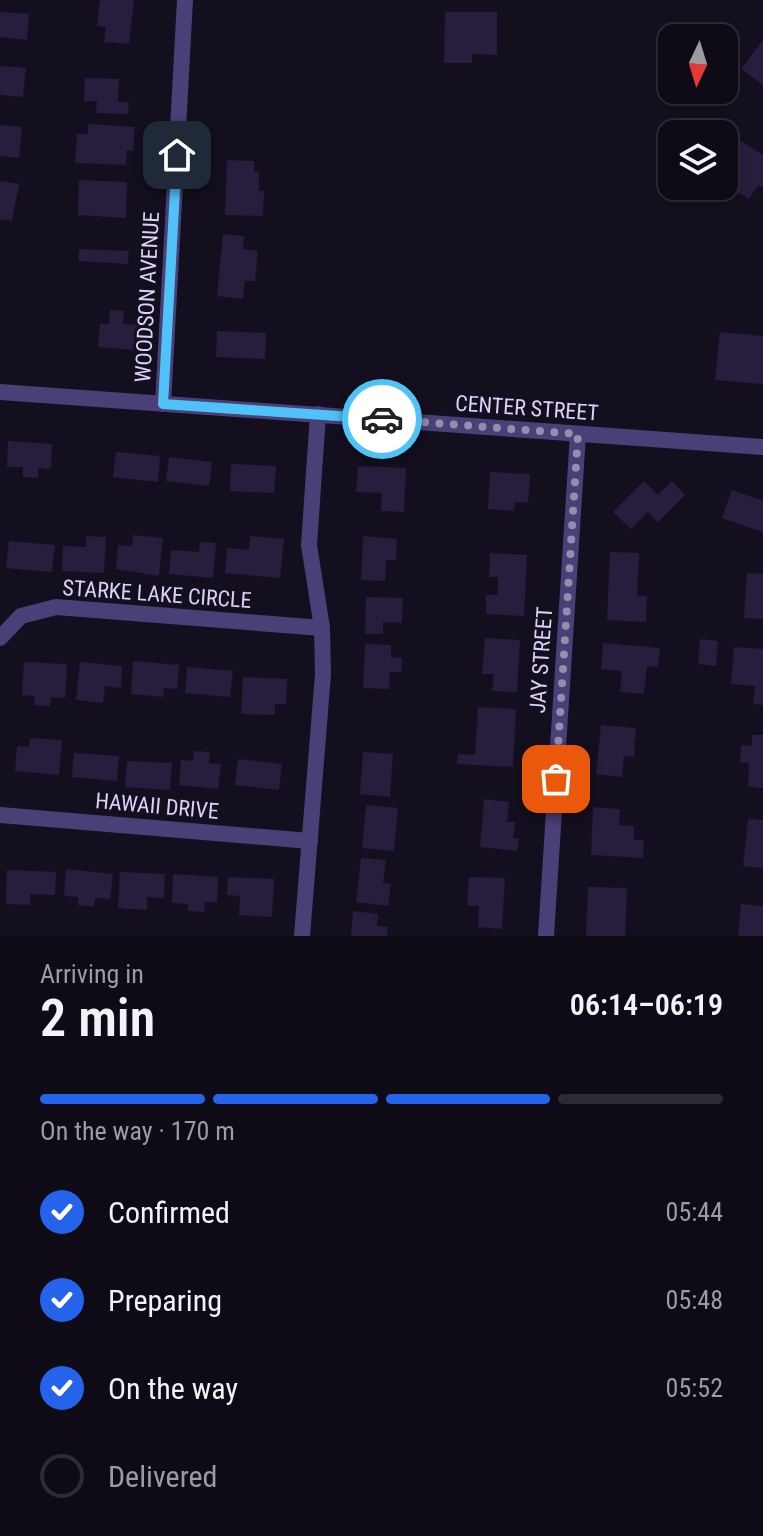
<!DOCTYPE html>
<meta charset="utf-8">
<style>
:root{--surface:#0f0b16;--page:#1d1923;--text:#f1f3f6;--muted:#9b9ba1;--line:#2f2b35;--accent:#2563eb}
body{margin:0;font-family:"Roboto Condensed",sans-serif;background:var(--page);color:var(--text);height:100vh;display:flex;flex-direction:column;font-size:30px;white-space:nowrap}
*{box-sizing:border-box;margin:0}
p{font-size:26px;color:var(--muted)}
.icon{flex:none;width:44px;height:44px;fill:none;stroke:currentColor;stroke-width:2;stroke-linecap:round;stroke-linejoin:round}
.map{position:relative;height:936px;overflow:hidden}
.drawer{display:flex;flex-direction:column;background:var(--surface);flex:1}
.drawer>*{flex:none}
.needle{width:52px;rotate:184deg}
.controls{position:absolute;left:658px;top:24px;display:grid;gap:16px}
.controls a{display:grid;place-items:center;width:80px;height:80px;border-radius:16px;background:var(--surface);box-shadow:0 4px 12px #0003,0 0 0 2px var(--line);font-size:40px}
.pin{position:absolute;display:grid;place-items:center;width:68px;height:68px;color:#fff;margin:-34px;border-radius:16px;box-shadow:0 4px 12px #0006}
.courier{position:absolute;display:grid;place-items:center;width:80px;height:80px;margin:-40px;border:6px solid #4fc3f7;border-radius:50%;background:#fff;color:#222;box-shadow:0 2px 10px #0007}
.head em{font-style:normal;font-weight:600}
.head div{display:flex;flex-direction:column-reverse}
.head{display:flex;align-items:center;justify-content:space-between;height:136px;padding:0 40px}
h1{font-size:52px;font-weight:600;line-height:60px}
.bar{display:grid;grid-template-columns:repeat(4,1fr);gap:12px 8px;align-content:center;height:96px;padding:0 40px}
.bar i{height:10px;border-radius:6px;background:var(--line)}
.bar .current{background:var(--accent)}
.bar p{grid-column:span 4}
ol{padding:0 40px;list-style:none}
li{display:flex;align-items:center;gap:24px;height:88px}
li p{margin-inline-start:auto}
li .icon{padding:8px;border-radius:50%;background:var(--accent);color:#fff;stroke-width:4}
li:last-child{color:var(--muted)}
li i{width:44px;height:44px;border:4px solid var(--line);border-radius:50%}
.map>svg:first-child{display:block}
.building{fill:#281d3d}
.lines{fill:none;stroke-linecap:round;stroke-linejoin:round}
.street{stroke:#4a3f77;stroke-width:16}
.done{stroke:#968dac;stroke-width:8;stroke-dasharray:0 14.4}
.route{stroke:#4fc3f7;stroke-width:10}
.labels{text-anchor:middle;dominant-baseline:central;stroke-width:6;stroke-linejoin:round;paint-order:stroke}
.street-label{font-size:22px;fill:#dcd1f9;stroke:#140f1e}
</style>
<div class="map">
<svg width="763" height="936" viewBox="0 0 763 936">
<rect width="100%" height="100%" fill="#140f1e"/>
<g class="building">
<path d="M 100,0 L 134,0 L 129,44 L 104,42 L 106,27 L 97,26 Z"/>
<path d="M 0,12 L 29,14 L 27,40 L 0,37 Z"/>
<path d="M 445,12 L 497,12 L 497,55 L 472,54 L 472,63 L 444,63 Z"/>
<path d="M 763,40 L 763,85 L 741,69 Z"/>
<path d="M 0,66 L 26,68 L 23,97 L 0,95 Z"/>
<path d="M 85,78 L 119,79 L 118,102 L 129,102 L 128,114 L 96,113 L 97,101 L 84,101 Z"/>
<path d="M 88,124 L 135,127 L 133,151 L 127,150 L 126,165 L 75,163 L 77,134 L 88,134 Z"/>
<path d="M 0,125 L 22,127 L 19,158 L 0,156 Z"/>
<path d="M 733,136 L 763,155 L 763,187 L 758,185 L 749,199 L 724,184 L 729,177 L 724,174 L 724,150 Z"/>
<path d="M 227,160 L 254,161 L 254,172 L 259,172 L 259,191 L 264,191 L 263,216 L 225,215 Z"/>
<path d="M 79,180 L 127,182 L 126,218 L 78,215 Z"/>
<path d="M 0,181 L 19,184 L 12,221 L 0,219 Z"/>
<path d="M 223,234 L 244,236 L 243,249 L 258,251 L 255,281 L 245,281 L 243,299 L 217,296 Z"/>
<path d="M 79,249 L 129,251 L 128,264 L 78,261 Z"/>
<path d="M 110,310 L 124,311 L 123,324 L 138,325 L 136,350 L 98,347 L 100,324 L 109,324 Z"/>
<path d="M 217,331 L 266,333 L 265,359 L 216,357 Z"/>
<path d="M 720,332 L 763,336 L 763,384 L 715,380 Z"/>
<path d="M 8,441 L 52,444 L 51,469 L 38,468 L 38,478 L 23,477 L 23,467 L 7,467 Z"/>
<path d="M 116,452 L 160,456 L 158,482 L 113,477 Z"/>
<path d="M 169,457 L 212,462 L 209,486 L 166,481 Z"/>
<path d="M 231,464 L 276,466 L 274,493 L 230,491 Z"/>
<path d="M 358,466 L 406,468 L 404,512 L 381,511 L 382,493 L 356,492 Z"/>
<path d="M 490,472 L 530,474 L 528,503 L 515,502 L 514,511 L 488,509 Z"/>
<path d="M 644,481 L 658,495 L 672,481 L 685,495 L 658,522 L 648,512 L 631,529 L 613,512 Z"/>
<path d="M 732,490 L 763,501 L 763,532 L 722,518 Z"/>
<path d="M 133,535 L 163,538 L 159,576 L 116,569 L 118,545 L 132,546 Z"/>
<path d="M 86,536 L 106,537 L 104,573 L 62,571 L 63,546 L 86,547 Z"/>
<path d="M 250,536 L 284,539 L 280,578 L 225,573 L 227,548 L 249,550 Z"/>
<path d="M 363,536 L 397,539 L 396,560 L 386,560 L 385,581 L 361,580 Z"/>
<path d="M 9,541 L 55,545 L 52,572 L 6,568 Z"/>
<path d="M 200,542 L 216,543 L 213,578 L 169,574 L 171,550 L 199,552 Z"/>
<path d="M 610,552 L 639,553 L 637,596 L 647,596 L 646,622 L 607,620 Z"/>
<path d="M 490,553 L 527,555 L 524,616 L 486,614 L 486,595 L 498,595 L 498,577 L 489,577 Z"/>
<path d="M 747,573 L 763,574 L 763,619 L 744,618 Z"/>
<path d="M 366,597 L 403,598 L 402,623 L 383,622 L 383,634 L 365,634 Z"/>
<path d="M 485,638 L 520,640 L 517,692 L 492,691 L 494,674 L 482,674 Z"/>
<path d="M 700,639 L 718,641 L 716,666 L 698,664 Z"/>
<path d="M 603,643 L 660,648 L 658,667 L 647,666 L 644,694 L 620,692 L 622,671 L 601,669 Z"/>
<path d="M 365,644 L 391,645 L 391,657 L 402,658 L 401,672 L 390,672 L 389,689 L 363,688 Z"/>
<path d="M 734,647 L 763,649 L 763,705 L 753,704 L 755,686 L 731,684 Z"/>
<path d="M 133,661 L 179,665 L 177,689 L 164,688 L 163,697 L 131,694 Z"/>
<path d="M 24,662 L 67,664 L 65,698 L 51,697 L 50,706 L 34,705 L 35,696 L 22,695 Z"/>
<path d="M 80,662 L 122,666 L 121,688 L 105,686 L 103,703 L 76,700 Z"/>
<path d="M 187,667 L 233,671 L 230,697 L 185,693 Z"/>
<path d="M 243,677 L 287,679 L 286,704 L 275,704 L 275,715 L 241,714 Z"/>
<path d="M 478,707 L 516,709 L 513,767 L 457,764 L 458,754 L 475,755 Z"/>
<path d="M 601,725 L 636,728 L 634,757 L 624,756 L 622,777 L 596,774 Z"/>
<path d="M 752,735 L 763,735 L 763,788 L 748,787 L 749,763 L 740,763 L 741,745 L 752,746 Z"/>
<path d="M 30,738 L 62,740 L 59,775 L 15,771 L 17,746 L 29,747 Z"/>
<path d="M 194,751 L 210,752 L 209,763 L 221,764 L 218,789 L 179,785 L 181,760 L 193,761 Z"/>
<path d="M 363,752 L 393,754 L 390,797 L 360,794 Z"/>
<path d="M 74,753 L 119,756 L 117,781 L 72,777 Z"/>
<path d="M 238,759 L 282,764 L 279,790 L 235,785 Z"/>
<path d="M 127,761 L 172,763 L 170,790 L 125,787 Z"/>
<path d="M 484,799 L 509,802 L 507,822 L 515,822 L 513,838 L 519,839 L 517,851 L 480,847 Z"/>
<path d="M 366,805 L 398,808 L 394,851 L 362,848 Z"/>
<path d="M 593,807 L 620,809 L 619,825 L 634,826 L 634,840 L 644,840 L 643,858 L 591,855 Z"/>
<path d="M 748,819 L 763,820 L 763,868 L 743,866 Z"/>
<path d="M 361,858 L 386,860 L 383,883 L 391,884 L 388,906 L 356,902 Z"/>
<path d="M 66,869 L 113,874 L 110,899 L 95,898 L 94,907 L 78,905 L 78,897 L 64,896 Z"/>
<path d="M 7,870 L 56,872 L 55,895 L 30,894 L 30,905 L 6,904 Z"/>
<path d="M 120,872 L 165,874 L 164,898 L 147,897 L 147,910 L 118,908 Z"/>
<path d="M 173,874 L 218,877 L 217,902 L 205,902 L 204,912 L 188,911 L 188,904 L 172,903 Z"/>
<path d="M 228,877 L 274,879 L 272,917 L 239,915 L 240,896 L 227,895 Z"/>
<path d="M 469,877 L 505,878 L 502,929 L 478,927 L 479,906 L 467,906 Z"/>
<path d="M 588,887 L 627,888 L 625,936 L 586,936 Z"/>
<path d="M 741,904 L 763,906 L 763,936 L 738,936 Z"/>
<path d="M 353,911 L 378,914 L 377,926 L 388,927 L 387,936 L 351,936 Z"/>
</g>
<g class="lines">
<g class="street">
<path d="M 0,392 L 763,447"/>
<path d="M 163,404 L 185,0"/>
<path d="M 0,638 L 21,616 L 56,607 L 322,628"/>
<path d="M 0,815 L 310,841"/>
<path d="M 302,936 L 323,674 L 322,628 L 309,545 L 318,414"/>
<path d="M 546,936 L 578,434"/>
</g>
</g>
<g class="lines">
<path class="done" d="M 382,419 L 578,434 L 556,779"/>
<path class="route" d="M 177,155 L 163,404 L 382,419"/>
</g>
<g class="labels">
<g class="street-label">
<text transform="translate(147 297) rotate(-87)">WOODSON AVENUE</text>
<text transform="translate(527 408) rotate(4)">CENTER STREET</text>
<text transform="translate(157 594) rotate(4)">STARKE LAKE CIRCLE</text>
<text transform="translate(541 660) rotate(-86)">JAY STREET</text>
<text transform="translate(157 806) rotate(5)">HAWAII DRIVE</text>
</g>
</g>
</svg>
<div class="controls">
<a><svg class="needle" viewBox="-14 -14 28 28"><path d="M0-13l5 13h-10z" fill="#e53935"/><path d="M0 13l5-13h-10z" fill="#9b9ba1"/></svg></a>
<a><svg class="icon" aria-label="layers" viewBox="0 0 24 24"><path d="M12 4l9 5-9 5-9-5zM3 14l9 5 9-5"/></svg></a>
</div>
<div class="pin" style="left:556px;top:779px;background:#ea580c"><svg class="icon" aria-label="bag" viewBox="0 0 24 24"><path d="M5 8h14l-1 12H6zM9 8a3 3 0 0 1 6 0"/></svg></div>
<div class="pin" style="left:177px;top:155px;background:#1f2937"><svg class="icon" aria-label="home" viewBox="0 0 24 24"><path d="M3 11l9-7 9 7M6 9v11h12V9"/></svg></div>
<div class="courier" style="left:382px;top:419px"><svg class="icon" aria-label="car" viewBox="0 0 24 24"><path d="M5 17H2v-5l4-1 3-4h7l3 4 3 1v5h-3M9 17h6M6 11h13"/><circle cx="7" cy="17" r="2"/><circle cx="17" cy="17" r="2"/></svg></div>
</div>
<section class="drawer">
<div class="head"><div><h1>2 min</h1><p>Arriving in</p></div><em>06:14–06:19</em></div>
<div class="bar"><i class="current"></i><i class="current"></i><i class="current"></i><i></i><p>On the way · 170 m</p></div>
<ol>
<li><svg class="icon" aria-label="check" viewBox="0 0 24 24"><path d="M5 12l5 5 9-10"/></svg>Confirmed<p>05:44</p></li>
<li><svg class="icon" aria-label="check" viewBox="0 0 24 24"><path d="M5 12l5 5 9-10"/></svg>Preparing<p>05:48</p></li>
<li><svg class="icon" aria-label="check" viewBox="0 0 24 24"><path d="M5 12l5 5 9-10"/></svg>On the way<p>05:52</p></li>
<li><i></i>Delivered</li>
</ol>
</section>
